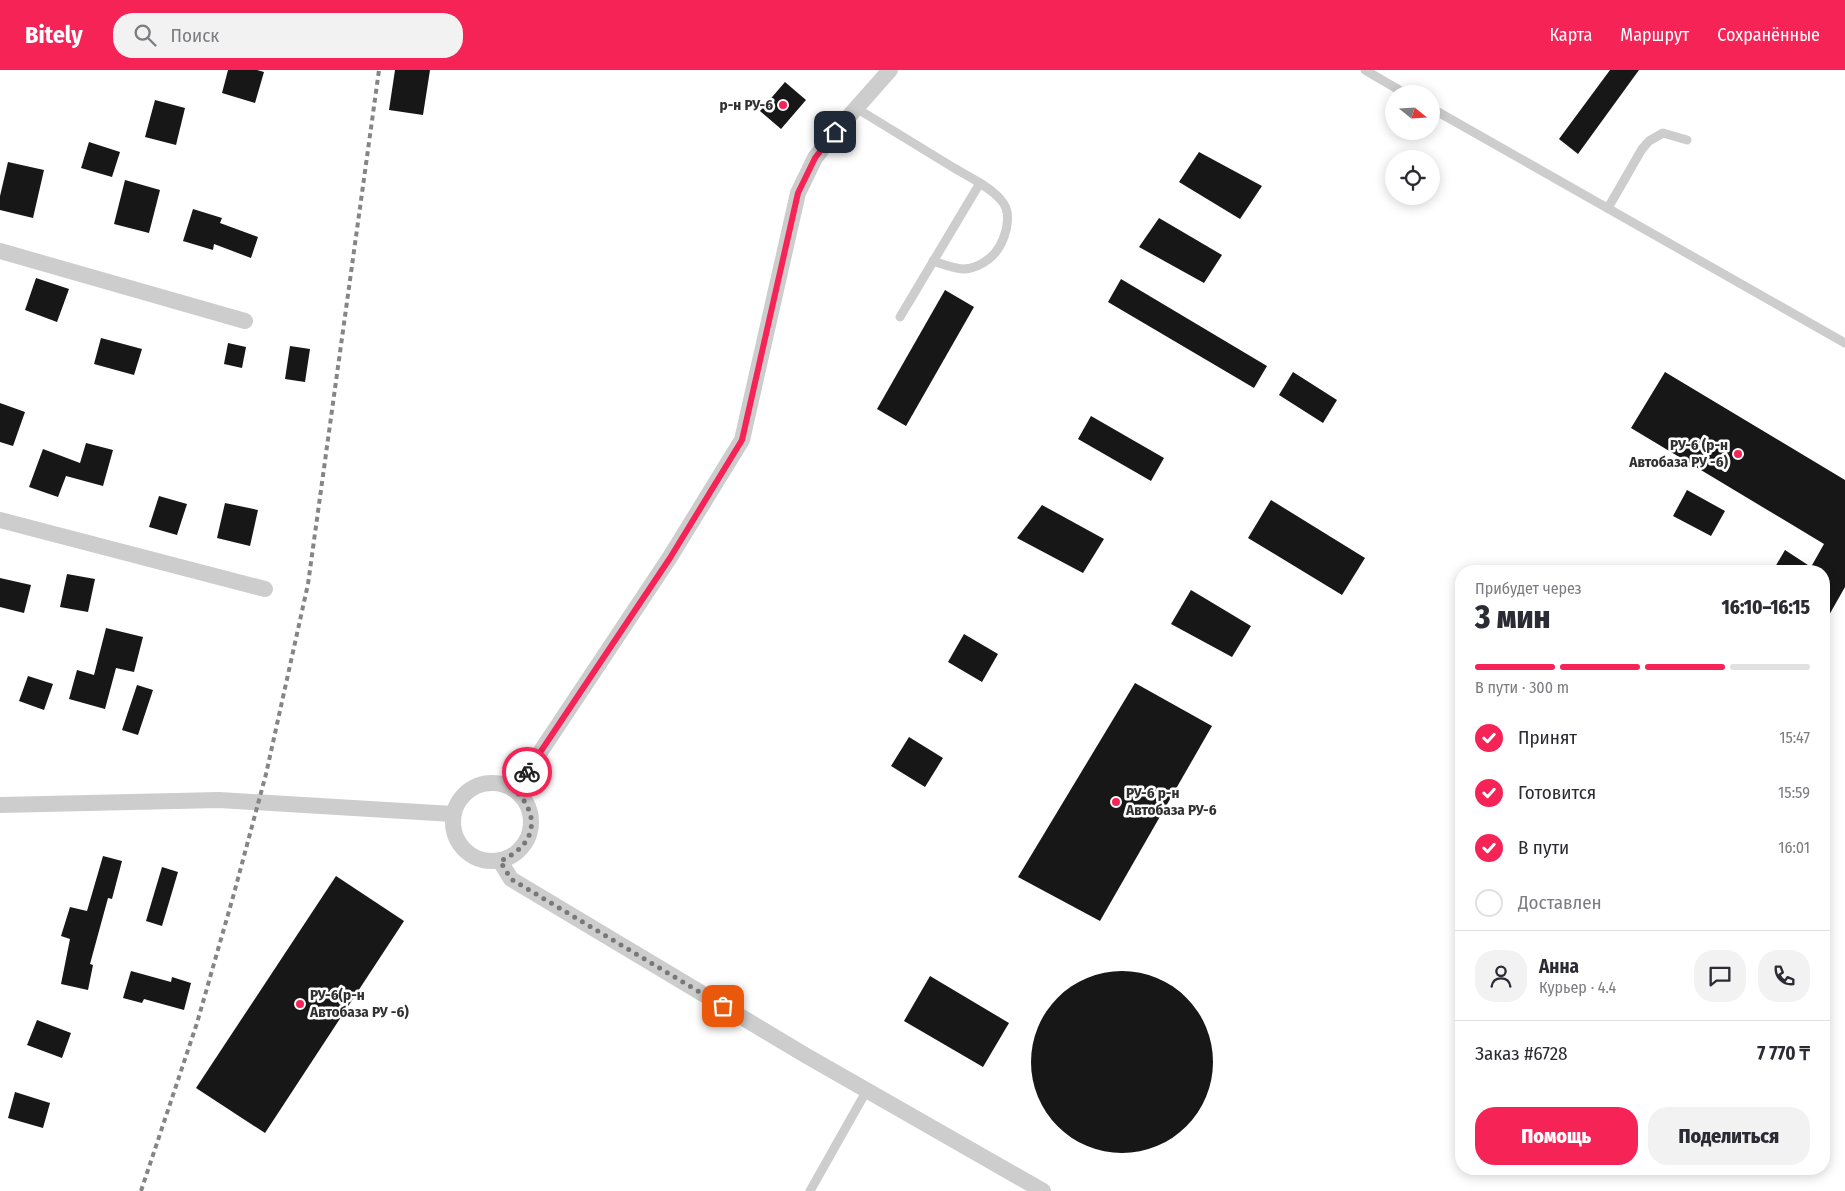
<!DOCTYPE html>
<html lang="ru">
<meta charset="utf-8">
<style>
:root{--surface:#fff;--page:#f2f2f3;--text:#2b2b33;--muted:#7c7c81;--line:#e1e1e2;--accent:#f62357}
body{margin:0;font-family:"Fira Sans Condensed",sans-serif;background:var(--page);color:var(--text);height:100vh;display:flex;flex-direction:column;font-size:19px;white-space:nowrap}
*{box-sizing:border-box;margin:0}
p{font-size:16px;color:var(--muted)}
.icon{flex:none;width:28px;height:28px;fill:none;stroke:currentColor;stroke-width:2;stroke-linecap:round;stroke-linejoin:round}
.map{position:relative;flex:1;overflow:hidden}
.panel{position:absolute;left:1455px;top:495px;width:375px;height:610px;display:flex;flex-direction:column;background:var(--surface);border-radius:20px;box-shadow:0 2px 12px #0003}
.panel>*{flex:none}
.needle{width:32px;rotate:108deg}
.controls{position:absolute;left:1385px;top:15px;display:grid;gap:10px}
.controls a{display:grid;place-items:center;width:55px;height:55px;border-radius:50%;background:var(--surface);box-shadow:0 2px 12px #0003;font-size:25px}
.pin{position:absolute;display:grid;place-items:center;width:42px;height:42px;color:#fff;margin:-21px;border-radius:10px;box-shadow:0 2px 8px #0006}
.courier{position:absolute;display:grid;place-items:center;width:50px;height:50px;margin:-25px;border:4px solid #f62357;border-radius:50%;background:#fff;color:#222;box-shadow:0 1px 6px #0007}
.summary em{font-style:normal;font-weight:800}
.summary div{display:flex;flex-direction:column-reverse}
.summary{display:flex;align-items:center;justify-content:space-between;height:85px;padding:0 20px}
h1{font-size:32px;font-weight:800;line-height:38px}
.bar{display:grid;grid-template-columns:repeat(4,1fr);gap:8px 5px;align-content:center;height:60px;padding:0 20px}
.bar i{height:6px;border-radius:4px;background:var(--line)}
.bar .current{background:var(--accent)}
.bar p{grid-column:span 4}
.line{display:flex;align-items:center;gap:12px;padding:0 20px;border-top:1px solid var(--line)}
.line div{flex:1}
.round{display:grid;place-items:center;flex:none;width:52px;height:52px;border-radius:20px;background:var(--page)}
ol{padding:0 20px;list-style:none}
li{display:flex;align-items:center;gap:15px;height:55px}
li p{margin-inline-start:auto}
li .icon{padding:5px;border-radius:50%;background:var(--accent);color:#fff;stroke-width:4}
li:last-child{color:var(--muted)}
li i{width:28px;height:28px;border:2px solid var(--line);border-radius:50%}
.primary-button{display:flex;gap:10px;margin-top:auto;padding:10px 20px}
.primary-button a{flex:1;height:58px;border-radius:20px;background:var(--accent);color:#fff;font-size:20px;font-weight:800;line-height:58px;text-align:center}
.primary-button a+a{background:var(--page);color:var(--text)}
header{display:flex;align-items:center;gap:30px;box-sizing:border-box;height:70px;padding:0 25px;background:var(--accent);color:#fff}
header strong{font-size:24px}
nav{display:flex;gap:28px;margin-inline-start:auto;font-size:18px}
.search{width:350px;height:45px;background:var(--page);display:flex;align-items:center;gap:12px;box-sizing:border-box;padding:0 18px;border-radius:20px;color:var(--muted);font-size:19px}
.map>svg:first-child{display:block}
.building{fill:#171717}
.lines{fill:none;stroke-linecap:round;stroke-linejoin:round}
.lane{stroke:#cdcdcd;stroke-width:9}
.street{stroke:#cdcdcd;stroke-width:16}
.rail{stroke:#858585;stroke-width:4;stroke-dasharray:5 4;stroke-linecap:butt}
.done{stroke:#787878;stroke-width:5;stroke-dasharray:0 9}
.route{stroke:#f62357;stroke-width:6}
.poi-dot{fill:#f62357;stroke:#fff;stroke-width:2}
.labels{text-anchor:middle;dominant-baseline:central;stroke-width:5;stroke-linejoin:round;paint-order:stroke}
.poi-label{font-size:15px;font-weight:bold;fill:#303030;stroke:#fff;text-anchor:end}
</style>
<header>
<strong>Bitely</strong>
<div class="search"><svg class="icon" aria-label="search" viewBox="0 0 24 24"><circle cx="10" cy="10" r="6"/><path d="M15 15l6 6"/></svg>Поиск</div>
<nav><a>Карта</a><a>Маршрут</a><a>Сохранённые</a></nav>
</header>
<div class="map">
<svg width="1845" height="1121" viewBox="0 0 1845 1121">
<rect width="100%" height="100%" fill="#fff"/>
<g class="building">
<path d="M 228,0 L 257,0 L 264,2 L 255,33 L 222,23 Z"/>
<path d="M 395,0 L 430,0 L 423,45 L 389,40 Z"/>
<path d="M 1610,0 L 1639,0 L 1578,84 L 1559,69 Z"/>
<path d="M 785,12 L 806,30 L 781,59 L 760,41 Z"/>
<path d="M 155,30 L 185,38 L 176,75 L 145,67 Z"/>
<path d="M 89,72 L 120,82 L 112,107 L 81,98 Z"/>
<path d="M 1199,82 L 1262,116 L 1240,149 L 1179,112 Z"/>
<path d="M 8,92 L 44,100 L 33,148 L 0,140 L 0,126 Z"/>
<path d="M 125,110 L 160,120 L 149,163 L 114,154 Z"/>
<path d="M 193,139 L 222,148 L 220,153 L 258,167 L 251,188 L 214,174 L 213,180 L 183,171 Z"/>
<path d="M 1159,148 L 1222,185 L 1204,213 L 1139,177 Z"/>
<path d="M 36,208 L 69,219 L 57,252 L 25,240 Z"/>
<path d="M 1121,209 L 1267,296 L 1254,318 L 1108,232 Z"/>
<path d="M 945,220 L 974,237 L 906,356 L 877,339 Z"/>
<path d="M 101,268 L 142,279 L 134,305 L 94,294 Z"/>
<path d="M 228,273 L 246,277 L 242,298 L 224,294 Z"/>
<path d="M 290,276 L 310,279 L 305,312 L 285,309 Z"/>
<path d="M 1293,302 L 1337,330 L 1323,353 L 1279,325 Z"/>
<path d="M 1665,302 L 1845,410 L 1845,517 L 1824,554 L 1824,501 L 1782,501 L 1775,497 L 1785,480 L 1811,497 L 1824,474 L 1631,358 Z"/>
<path d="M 0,333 L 25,342 L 13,376 L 0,372 Z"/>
<path d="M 1091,346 L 1164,388 L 1151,411 L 1078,369 Z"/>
<path d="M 86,373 L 113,380 L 103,416 L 66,406 L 58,427 L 29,417 L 43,379 L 80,393 Z"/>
<path d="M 1687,420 L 1725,441 L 1711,466 L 1673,446 Z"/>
<path d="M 159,426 L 187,434 L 177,465 L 149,457 Z"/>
<path d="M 1271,430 L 1365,488 L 1342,525 L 1248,468 Z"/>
<path d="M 225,433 L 258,440 L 250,476 L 217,468 Z"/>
<path d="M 1042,435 L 1104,469 L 1083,503 L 1017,468 Z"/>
<path d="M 67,504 L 95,509 L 88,542 L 60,537 Z"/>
<path d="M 0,508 L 31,515 L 24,543 L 0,537 Z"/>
<path d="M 1191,520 L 1251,556 L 1232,587 L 1171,554 Z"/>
<path d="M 106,558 L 143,567 L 134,602 L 116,598 L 105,639 L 69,629 L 77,600 L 94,605 Z"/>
<path d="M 964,564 L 998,584 L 982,612 L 948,592 Z"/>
<path d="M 28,606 L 53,614 L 44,640 L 19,631 Z"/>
<path d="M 1135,613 L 1212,656 L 1100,851 L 1018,807 Z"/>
<path d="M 137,615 L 153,620 L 138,665 L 122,660 Z"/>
<path d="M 909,667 L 943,688 L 925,717 L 891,696 Z"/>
<path d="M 103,786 L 122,791 L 112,829 L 108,828 L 90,894 L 93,895 L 88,920 L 61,914 L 70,869 L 61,866 L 70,837 L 87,841 Z"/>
<path d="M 162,797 L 178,802 L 162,856 L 146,851 Z"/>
<path d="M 336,806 L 404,851 L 265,1063 L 196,1018 Z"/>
<path d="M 131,901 L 171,912 L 172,907 L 191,913 L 184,940 L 144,929 L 142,933 L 123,928 Z"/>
<circle cx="1122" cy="992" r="91"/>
<path d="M 930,906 L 1009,953 L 983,997 L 904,951 Z"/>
<path d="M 37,950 L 71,963 L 62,988 L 27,975 Z"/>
<path d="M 15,1022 L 50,1033 L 43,1058 L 8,1048 Z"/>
</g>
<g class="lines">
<g class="lane">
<path d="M 1365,0 L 1406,24"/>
<path d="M 856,38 C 889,58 921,78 954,98 C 968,106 990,117 1001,130 C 1015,145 1004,176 990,188 C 969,205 956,199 933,191"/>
<path d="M 1431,38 L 1845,273"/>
<path d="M 1608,138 L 1642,79 L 1649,71 L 1663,63 L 1687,70"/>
<path d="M 900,247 L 980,113"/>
<path d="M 810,1121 L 867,1020"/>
</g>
<g class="street">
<path d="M 0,181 L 245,251"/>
<path d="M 0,450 L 265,519"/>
<circle cx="492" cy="752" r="39"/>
<path d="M 515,720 L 670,487 L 742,370 L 798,123 L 815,88 L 835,62 L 890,0"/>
<path d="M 0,735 L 219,730 L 453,744"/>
<path d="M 500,791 L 511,809 L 805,985 L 1043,1121"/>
</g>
<path class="rail" d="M 141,1121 L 197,953 L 233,827 L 266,704 L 308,514 L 379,0"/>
</g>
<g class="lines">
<path class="done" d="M 527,702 L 515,720 C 542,747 535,776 500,791 L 511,809 L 723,936"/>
<path class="route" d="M 527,702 L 670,488 L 742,370 L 798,123 L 815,88 L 835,62"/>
</g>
<g class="poi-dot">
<circle cx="783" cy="35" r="5"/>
<circle cx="1738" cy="384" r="5"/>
<circle cx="1116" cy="732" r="5"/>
<circle cx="300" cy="934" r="5"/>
</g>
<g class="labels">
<g class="poi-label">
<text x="773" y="35">р-н РУ-6</text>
<text x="1728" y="375">РУ-6 (р-н<tspan x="1728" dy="17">Автобаза РУ -6)</tspan></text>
<text x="1126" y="723" text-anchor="start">РУ-6 р-н<tspan x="1126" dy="17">Автобаза РУ-6</tspan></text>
<text x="310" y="925" text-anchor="start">РУ-6(р-н<tspan x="310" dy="17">Автобаза РУ -6)</tspan></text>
</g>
</g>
</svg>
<div class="controls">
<a><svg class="needle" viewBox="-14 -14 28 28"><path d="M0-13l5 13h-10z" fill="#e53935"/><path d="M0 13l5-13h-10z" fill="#7c7c81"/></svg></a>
<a><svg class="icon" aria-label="locate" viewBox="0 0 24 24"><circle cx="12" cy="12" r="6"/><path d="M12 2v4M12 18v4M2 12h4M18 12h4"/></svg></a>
</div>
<div class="pin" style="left:723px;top:936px;background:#ea580c"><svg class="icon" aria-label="bag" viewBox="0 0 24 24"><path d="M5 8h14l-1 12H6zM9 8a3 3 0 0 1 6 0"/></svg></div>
<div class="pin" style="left:835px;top:62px;background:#1f2937"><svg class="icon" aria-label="home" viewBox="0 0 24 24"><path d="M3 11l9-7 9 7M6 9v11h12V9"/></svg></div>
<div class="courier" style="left:527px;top:702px"><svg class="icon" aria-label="bike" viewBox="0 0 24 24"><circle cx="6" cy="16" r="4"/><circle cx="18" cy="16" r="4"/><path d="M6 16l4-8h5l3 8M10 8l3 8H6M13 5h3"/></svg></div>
<section class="panel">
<div class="summary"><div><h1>3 мин</h1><p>Прибудет через</p></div><em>16:10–16:15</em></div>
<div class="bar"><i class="current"></i><i class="current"></i><i class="current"></i><i></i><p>В пути · 300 m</p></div>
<ol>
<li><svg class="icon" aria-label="check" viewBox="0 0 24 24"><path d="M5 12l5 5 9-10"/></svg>Принят<p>15:47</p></li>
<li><svg class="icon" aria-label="check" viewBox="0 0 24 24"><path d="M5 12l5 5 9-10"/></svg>Готовится<p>15:59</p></li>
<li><svg class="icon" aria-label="check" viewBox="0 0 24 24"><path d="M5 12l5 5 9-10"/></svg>В пути<p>16:01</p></li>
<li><i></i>Доставлен</li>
</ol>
<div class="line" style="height:90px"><a class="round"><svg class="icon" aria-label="person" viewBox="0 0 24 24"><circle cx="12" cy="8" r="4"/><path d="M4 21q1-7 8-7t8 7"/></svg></a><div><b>Анна</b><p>Курьер · 4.4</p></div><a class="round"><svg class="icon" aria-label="chat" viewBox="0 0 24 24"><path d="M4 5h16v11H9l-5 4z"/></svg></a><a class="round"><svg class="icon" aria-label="phone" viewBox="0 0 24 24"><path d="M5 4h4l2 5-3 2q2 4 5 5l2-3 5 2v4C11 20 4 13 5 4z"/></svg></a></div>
<div class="line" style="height:65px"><div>Заказ #6728</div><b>7 770 ₸</b></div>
<div class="primary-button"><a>Помощь</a><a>Поделиться</a></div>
</section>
</div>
